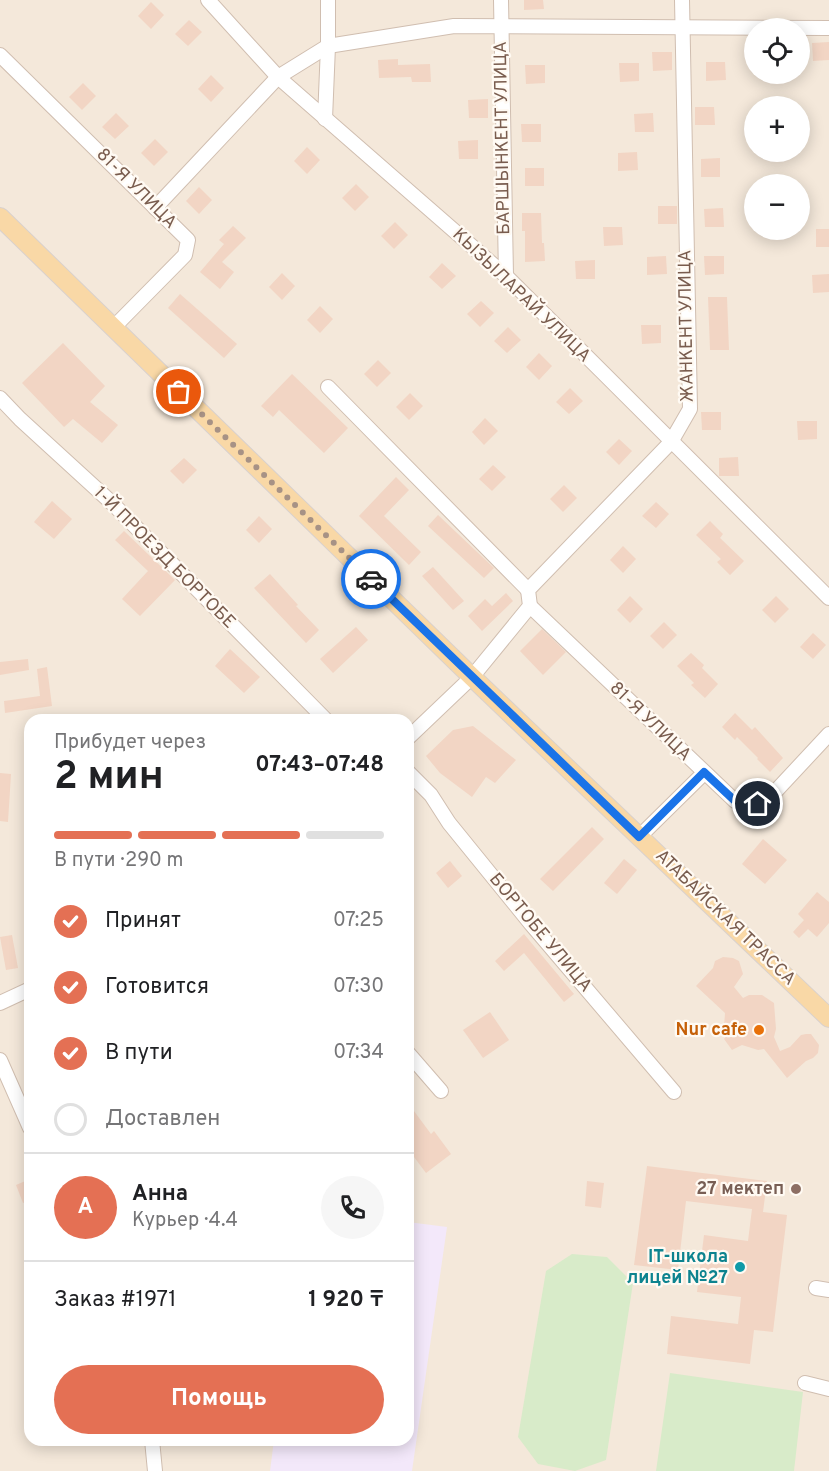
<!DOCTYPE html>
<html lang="ru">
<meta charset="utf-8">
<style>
:root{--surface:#fff;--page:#f6f6f6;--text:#202124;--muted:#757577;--line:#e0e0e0;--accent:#e47054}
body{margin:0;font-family:Overpass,sans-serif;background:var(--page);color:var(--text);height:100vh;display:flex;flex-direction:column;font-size:22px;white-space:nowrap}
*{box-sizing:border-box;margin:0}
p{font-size:20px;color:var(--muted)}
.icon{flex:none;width:33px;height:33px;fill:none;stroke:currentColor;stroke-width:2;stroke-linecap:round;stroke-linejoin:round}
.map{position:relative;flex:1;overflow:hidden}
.side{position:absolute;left:24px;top:714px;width:390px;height:732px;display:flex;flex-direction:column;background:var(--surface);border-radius:18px;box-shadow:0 3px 15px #0003}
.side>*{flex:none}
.tools{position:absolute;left:744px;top:18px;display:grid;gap:12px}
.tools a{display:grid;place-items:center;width:66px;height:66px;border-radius:50%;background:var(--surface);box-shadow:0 3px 15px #0003;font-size:30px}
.pin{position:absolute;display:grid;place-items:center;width:51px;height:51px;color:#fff;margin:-26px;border:3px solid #fff;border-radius:50%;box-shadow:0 2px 6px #0007}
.courier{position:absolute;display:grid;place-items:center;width:60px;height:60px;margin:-30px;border:4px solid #1a73e8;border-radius:50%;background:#fff;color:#222;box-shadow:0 2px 8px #0007}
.headline em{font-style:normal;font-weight:700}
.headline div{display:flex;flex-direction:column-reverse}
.headline{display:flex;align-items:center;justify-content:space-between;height:102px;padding:0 30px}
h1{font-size:39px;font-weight:700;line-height:45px}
.bar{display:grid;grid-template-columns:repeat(4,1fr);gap:9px 6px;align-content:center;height:72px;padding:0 30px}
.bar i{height:8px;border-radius:4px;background:var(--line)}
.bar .active{background:var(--accent)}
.bar p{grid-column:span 4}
.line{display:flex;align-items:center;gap:15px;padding:0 30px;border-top:2px solid var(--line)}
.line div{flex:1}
.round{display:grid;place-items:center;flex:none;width:63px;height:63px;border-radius:32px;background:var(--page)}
ol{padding:0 30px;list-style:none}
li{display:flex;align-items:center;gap:18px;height:66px}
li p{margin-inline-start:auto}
li .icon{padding:6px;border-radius:50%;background:var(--accent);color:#fff;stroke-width:4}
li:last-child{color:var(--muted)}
li i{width:33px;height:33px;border:3px solid var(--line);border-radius:50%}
.primary-button{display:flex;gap:12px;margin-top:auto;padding:12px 30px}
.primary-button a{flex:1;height:69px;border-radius:36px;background:var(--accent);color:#fff;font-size:24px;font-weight:700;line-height:69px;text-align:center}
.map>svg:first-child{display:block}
.residential{fill:#f4e8da;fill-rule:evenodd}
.education{fill:#f3e8fa}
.green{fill:#d8ebc9}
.building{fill:#f2d5c4}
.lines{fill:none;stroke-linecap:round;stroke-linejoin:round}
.minor-casing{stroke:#d0beb0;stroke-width:16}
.major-casing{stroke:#d9d1cd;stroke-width:20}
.minor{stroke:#fff;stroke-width:14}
.major{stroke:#f9d8a6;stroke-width:18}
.done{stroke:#a79285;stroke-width:6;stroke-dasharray:0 10.8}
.route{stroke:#1a73e8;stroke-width:8}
.food-dot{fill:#e8710a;stroke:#fffaf3;stroke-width:2}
.education-dot{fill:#8d6e63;stroke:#fffaf3;stroke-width:2}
.culture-dot{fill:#0f9aa8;stroke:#fffaf3;stroke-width:2}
.labels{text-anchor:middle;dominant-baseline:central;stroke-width:4.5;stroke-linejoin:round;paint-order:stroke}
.street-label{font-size:18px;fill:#795c4e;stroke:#fffaf3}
.food-label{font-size:18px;font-weight:bold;fill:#c56008;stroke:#fffaf3;text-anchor:end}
.education-label{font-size:18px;font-weight:bold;fill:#785e54;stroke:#fffaf3;text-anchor:end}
.culture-label{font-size:18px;font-weight:bold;fill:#0d838f;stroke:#fffaf3;text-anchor:end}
</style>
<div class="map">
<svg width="829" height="1471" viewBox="0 0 829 1471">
<rect width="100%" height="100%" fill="#fdf6ec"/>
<path class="residential" d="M 0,0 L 829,0 L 829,1471 L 0,1471 ZM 754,28 L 800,28 L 800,74 L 754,74 ZM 754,106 L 800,106 L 800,152 L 754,152 ZM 754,184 L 800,184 L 800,230 L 754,230 ZM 30,720 L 408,720 L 408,1440 L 30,1440 Z"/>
<path class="education" d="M 408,1222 L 447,1227 L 412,1471 L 270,1471 L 274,1440 L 408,1440 Z"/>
<g class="green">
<path d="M 572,1254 L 607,1257 L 633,1283 L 606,1460 L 575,1471 L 538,1464 L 518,1437 L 546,1271 Z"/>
<path d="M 670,1373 L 803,1392 L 794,1471 L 656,1471 Z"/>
</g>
<g class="building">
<path d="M 524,0 L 543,0 L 544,9 L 524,10 Z"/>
<path d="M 151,2 L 164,15 L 151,29 L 138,16 Z"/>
<path d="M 189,20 L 202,32 L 188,46 L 175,34 Z"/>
<path d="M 829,42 L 829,60 L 813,61 L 812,43 Z"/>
<path d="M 652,52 L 672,52 L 672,70 L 653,71 Z"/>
<path d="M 398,59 L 398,65 L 430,64 L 431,82 L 412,82 L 411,77 L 379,78 L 378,60 Z"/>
<path d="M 706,62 L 725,62 L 726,80 L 706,81 Z"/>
<path d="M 619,63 L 639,63 L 639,81 L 620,82 Z"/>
<path d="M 525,65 L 545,65 L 545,83 L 526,84 Z"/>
<path d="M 211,75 L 224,88 L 211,102 L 198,89 Z"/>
<path d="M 83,83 L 96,96 L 82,110 L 69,97 Z"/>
<path d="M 488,99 L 488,118 L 469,118 L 468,100 Z"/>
<path d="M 695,107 L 714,107 L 715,125 L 695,125 Z"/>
<path d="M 116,113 L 129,126 L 115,139 L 102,127 Z"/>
<path d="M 653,113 L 654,132 L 635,132 L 634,114 Z"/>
<path d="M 521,124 L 541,124 L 541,142 L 522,142 Z"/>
<path d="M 155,139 L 168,152 L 154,166 L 141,153 Z"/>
<path d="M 478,140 L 478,159 L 459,159 L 458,141 Z"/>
<path d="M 307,147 L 320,160 L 307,174 L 294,161 Z"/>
<path d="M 637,152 L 638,170 L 618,171 L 618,153 Z"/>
<path d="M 720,158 L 720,177 L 701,177 L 701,159 Z"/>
<rect x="525" y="168" width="19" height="18"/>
<path d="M 356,184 L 369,197 L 355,211 L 342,198 Z"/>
<path d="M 199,187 L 212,200 L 199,214 L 186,201 Z"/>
<rect x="658" y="206" width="19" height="18"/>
<path d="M 723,208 L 724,227 L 705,227 L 704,209 Z"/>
<path d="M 522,213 L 541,213 L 542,243 L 544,243 L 545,261 L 525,262 L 525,231 L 522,231 Z"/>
<path d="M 395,222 L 408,235 L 394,249 L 381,236 Z"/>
<path d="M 233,226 L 246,238 L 222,262 L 234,272 L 220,289 L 200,272 L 224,244 L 219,240 Z"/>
<path d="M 603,227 L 622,227 L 623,245 L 604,246 Z"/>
<rect x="816" y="229" width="13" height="18"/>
<path d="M 666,256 L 667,274 L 647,275 L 647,257 Z"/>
<path d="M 704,256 L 724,256 L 724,274 L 705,275 Z"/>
<path d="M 595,260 L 595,279 L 576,279 L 575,261 Z"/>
<path d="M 442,263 L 456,276 L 442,289 L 429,277 Z"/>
<path d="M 282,273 L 295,286 L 282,300 L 269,287 Z"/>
<path d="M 829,274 L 829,292 L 813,293 L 812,275 Z"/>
<path d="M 180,294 L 237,344 L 224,358 L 168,308 Z"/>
<path d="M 708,297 L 727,297 L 729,350 L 710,350 Z"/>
<path d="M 481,301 L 494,313 L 480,327 L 467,314 Z"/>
<path d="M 320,306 L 333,319 L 320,333 L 307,320 Z"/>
<path d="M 641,325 L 661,325 L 661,343 L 642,344 Z"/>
<path d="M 508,327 L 521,340 L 507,353 L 494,341 Z"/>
<path d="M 63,343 L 105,386 L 90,402 L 118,425 L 102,443 L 73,419 L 64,427 L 22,383 Z"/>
<path d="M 539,353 L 552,366 L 539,380 L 526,367 Z"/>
<path d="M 378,360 L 391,373 L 377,387 L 364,374 Z"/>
<path d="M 292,374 L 348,428 L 324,453 L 279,410 L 273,417 L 261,406 Z"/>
<path d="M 570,388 L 583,401 L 569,414 L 556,402 Z"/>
<path d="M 410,393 L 423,406 L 409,420 L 396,407 Z"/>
<path d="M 701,412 L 721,412 L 721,430 L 702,430 Z"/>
<path d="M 485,418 L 498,431 L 484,445 L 472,432 Z"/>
<path d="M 797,421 L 817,421 L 817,439 L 798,440 Z"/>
<path d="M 619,439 L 632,451 L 619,465 L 606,452 Z"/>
<path d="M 738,457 L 739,476 L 719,476 L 719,458 Z"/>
<path d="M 184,458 L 197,470 L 183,484 L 170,471 Z"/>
<path d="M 493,465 L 506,477 L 492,491 L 479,479 Z"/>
<path d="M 396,477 L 409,490 L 384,516 L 421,552 L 409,565 L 359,516 Z"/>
<path d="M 564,485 L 577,498 L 563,512 L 550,499 Z"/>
<path d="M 52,501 L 72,519 L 54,539 L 34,522 Z"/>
<path d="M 656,502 L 669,514 L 656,528 L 642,516 Z"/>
<path d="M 438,515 L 494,568 L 484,578 L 428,526 Z"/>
<path d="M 259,516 L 272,529 L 259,543 L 246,530 Z"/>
<path d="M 710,521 L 723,534 L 720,538 L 744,561 L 730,575 L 717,562 L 721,559 L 696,535 Z"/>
<path d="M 124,531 L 175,580 L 140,616 L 122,599 L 148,571 L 115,540 Z"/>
<path d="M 623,546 L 636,559 L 623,573 L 610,560 Z"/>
<path d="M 433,567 L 464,601 L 453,610 L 422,576 Z"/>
<path d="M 270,574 L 298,605 L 296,606 L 319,630 L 306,643 L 254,588 Z"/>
<path d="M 506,593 L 513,601 L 482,631 L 468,616 L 485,599 L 492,606 Z"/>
<path d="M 630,596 L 643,609 L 630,623 L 617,610 Z"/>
<path d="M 776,596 L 789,609 L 775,623 L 762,610 Z"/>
<path d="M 664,622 L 677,635 L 663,649 L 650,636 Z"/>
<path d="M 356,627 L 368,640 L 333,673 L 320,659 Z"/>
<path d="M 542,629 L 566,652 L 543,675 L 520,651 Z"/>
<path d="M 813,633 L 826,645 L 813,659 L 800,647 Z"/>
<path d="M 230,649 L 260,677 L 244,693 L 215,666 Z"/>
<path d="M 691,653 L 704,665 L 702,668 L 718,684 L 705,698 L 691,685 L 694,683 L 677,666 Z"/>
<path d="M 28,659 L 29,670 L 0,675 L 0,662 Z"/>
<path d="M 47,667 L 52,706 L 5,713 L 4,701 L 40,696 L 37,669 Z"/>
<path d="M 735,713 L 752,730 L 755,727 L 783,758 L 770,772 L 757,759 L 758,758 L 737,737 L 735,740 L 722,727 Z"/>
<path d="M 473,726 L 516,760 L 495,783 L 486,777 L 472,797 L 440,773 L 426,756 L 453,730 Z"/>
<path d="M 0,773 L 11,774 L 8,822 L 0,821 Z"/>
<path d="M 592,827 L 604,839 L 553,891 L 540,879 Z"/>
<path d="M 763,839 L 787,860 L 765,884 L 742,864 Z"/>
<path d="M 624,859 L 637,870 L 617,894 L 604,883 Z"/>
<path d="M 450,861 L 462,876 L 448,888 L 436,873 Z"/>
<path d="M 817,892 L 829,902 L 829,923 L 817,937 L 808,929 L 799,938 L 793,932 L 804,920 L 798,914 Z"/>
<path d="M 524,934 L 574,994 L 564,1002 L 524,953 L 504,971 L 495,961 Z"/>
<path d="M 12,935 L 18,968 L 6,970 L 0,937 Z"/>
<path d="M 723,957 L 733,958 L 739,961 L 743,974 L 734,987 L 743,998 L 749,995 L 762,995 L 774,1003 L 776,1029 L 774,1037 L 780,1051 L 790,1047 L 801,1035 L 806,1034 L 811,1034 L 819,1045 L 818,1053 L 813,1058 L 806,1061 L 787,1078 L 764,1049 L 758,1050 L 742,1045 L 732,1050 L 724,1039 L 728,1033 L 724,1027 L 725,1013 L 696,986 L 713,968 L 715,961 Z"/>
<path d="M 490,1012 L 509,1040 L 483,1058 L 463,1030 Z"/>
<path d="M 408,1103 L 431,1134 L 434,1131 L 451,1154 L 426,1173 L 408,1149 Z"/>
<path d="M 647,1166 L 767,1181 L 763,1212 L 787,1215 L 773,1332 L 754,1330 L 750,1364 L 667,1354 L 671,1316 L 738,1324 L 741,1297 L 697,1292 L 704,1235 L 748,1241 L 752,1209 L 686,1201 L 678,1270 L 634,1265 Z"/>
<path d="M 30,1179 L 30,1200 L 23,1203 L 16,1185 Z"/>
<path d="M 587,1181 L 604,1183 L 601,1208 L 585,1206 Z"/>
</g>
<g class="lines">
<defs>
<g id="minor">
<path d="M 208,0 L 278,77 L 506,276 L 829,598"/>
<path d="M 501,0 L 506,276"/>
<path d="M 0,55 L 188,240 L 185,255 L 113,328"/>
<path d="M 325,119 L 328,46 L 328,0"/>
<path d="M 155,208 L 278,77 L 328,46 L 454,26 L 829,28"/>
<path d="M 328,387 L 528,590"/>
<path d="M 0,398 L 20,419 L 113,504 L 326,720"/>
<path d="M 530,606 L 735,801 L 758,804 L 774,793 L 829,734"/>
<path d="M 408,738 L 472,677 L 530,606 L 528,590 L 671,442 L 690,409 L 682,0"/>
<path d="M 408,772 L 431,795 L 449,823 L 531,924 L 674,1092"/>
<path d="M 639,837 L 704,773"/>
<path d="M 0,1003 L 30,989"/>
<path d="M 408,1053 L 441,1091"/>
<path d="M 0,1060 L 30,1128"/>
<path d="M 816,1288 L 829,1290"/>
<path d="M 805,1383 L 829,1389"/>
<path d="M 152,1440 L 155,1471"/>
</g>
<path id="major" d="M 0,217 L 472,677 L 829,1018"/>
</defs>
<use href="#minor" class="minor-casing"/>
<use href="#major" class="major-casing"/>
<use href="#minor" class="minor"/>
<use href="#major" class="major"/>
</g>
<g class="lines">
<path class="done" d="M 179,392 L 371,579"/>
<path class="route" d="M 371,579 L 639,837 L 704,772 L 735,801 L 758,804"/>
</g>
<circle class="food-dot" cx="759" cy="1030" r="6"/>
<circle class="education-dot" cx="796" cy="1189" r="6"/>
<circle class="culture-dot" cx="740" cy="1267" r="6"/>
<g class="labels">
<g class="street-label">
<text transform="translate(503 138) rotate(-91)">БАРШЫНКЕНТ УЛИЦА</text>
<text transform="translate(136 189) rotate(45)">81-Я УЛИЦА</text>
<text transform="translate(521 296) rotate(44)">КЫЗЫЛАРАЙ УЛИЦА</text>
<text transform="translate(687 326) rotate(-91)">ЖАНКЕНТ УЛИЦА</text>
<text transform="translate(164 558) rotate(45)">1-Й ПРОЕЗД БОРТОБЕ</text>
<text transform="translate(650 722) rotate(44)">81-Я УЛИЦА</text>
<text transform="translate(725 918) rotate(44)">АТАБАЙСКАЯ ТРАССА</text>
<text transform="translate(540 933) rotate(50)">БОРТОБЕ УЛИЦА</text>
</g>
<g class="food-label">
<text x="747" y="1030">Nur cafe</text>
</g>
<g class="education-label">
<text x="784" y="1189">27 мектеп</text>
</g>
<g class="culture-label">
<text x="728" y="1257">IT-школа<tspan x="728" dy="21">лицей №27</tspan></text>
</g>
</g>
</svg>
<div class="tools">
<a><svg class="icon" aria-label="locate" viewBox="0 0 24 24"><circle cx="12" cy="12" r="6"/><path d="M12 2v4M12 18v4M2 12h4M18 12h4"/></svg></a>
<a>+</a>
<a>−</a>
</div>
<div class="pin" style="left:179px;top:392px;background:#ea580c"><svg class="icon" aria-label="bag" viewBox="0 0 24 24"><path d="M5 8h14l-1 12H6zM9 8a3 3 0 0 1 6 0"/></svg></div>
<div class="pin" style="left:758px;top:804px;background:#1f2937"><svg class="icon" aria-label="home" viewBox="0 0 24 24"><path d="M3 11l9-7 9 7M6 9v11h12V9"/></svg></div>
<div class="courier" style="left:371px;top:579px"><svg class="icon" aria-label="car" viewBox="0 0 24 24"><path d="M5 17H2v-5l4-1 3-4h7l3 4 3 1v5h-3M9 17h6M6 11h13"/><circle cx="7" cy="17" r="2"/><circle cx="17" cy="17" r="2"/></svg></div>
<section class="side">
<div class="headline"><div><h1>2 мин</h1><p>Прибудет через</p></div><em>07:43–07:48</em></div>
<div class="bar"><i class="active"></i><i class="active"></i><i class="active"></i><i></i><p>В пути · 290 m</p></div>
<ol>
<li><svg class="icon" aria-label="check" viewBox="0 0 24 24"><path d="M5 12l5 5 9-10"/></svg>Принят<p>07:25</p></li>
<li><svg class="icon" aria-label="check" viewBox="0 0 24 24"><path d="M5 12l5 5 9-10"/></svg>Готовится<p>07:30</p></li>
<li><svg class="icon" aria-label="check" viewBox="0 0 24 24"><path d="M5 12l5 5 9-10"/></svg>В пути<p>07:34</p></li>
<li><i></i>Доставлен</li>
</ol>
<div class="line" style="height:108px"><b class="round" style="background:var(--accent);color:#fff">А</b><div><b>Анна</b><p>Курьер · 4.4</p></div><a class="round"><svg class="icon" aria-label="phone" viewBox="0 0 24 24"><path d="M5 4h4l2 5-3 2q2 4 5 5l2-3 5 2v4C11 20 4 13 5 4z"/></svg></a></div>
<div class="line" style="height:78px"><div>Заказ #1971</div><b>1 920 ₸</b></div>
<div class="primary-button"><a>Помощь</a></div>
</section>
</div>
